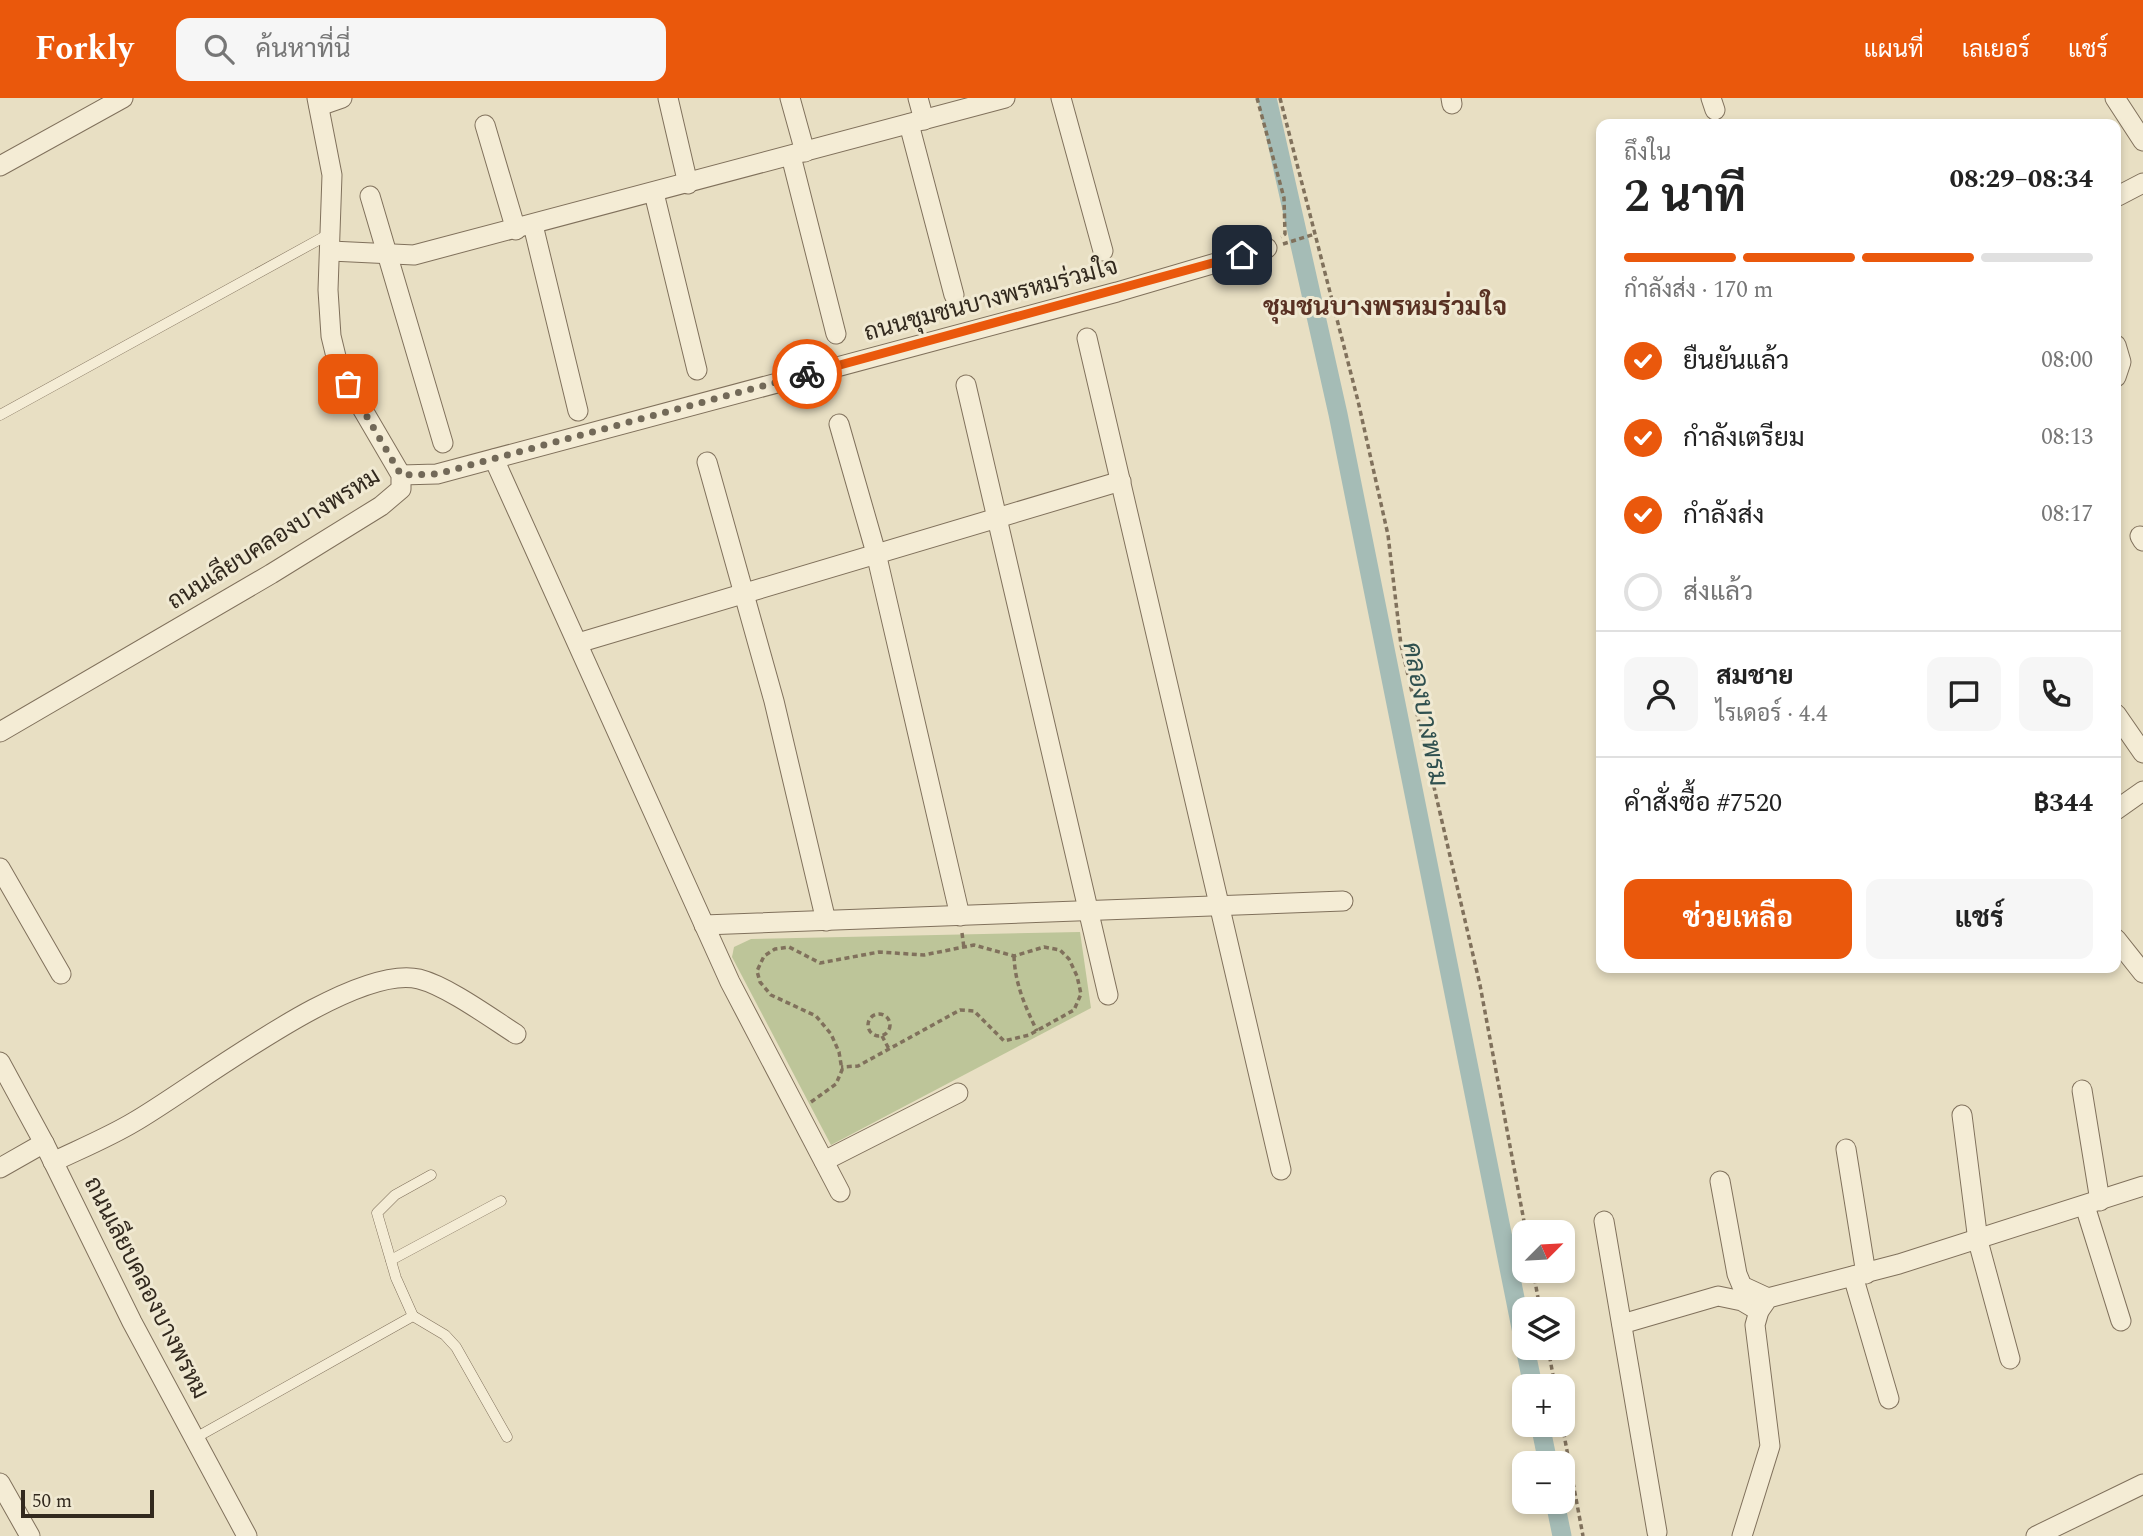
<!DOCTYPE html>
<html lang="th">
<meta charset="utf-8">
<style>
:root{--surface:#fff;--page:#f6f6f6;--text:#222;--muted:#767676;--line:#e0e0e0;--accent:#ea580c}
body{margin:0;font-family:Spectral,Sarabun,serif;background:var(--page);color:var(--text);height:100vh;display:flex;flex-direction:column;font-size:26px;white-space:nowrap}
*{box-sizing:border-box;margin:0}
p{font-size:23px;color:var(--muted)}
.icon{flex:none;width:38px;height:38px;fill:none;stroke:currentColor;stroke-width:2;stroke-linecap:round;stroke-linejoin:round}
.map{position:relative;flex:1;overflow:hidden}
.side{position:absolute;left:1596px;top:21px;width:525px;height:854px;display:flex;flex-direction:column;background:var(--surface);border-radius:14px;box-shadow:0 4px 10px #0003}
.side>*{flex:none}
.needle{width:46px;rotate:66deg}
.buttons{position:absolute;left:1512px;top:1122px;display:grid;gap:14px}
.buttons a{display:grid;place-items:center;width:63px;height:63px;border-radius:14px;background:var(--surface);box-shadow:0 4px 10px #0003;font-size:35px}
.scale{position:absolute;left:21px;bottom:18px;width:133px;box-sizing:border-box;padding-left:7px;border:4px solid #32291e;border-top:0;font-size:19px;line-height:24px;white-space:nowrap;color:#32291e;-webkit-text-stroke:5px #f0e9d2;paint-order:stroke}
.pin{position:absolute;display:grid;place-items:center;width:60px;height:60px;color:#fff;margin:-30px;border-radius:14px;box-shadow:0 4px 10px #0006}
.courier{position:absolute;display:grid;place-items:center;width:70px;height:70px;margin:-35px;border:5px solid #ea580c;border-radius:50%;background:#fff;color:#222;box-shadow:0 2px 9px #0007}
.head em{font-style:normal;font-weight:700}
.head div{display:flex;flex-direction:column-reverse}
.head{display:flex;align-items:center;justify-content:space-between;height:119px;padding:0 28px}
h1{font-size:46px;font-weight:700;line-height:52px}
.bar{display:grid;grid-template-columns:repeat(4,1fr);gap:10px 7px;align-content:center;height:84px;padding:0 28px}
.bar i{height:9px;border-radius:5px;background:var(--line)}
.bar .active{background:var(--accent)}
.bar p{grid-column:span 4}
.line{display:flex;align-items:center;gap:18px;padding:0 28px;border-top:2px solid var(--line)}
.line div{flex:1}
.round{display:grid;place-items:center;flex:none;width:74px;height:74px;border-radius:14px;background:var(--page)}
ol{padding:0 28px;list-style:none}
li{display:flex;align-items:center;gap:21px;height:77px}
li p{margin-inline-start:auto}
li .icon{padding:7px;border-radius:50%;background:var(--accent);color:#fff;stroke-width:4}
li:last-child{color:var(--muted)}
li i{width:38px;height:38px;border:4px solid var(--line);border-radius:50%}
.cta{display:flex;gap:14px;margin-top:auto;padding:14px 28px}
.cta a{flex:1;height:80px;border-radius:14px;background:var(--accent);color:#fff;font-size:28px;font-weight:700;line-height:80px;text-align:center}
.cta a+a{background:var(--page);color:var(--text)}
header{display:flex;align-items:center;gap:42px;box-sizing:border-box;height:98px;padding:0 35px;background:var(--accent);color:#fff}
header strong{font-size:33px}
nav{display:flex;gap:38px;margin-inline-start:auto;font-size:24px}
.search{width:490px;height:63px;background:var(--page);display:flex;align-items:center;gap:18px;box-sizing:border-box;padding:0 24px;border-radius:14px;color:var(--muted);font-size:26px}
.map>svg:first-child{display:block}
.green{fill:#bdc599}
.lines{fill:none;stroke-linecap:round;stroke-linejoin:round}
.canal{stroke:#a5bcb6;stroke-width:19}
.lane-casing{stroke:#80715c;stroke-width:11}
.street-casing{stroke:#80715c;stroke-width:21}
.path{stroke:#80715c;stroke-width:3.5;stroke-dasharray:5 3.5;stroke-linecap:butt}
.lane{stroke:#f4ecd5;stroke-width:10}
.street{stroke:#f4ecd5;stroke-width:19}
.done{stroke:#726958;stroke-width:7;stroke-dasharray:0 12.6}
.route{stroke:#ea580c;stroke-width:9}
.labels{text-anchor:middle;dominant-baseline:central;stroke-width:6;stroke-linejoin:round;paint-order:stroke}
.street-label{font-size:24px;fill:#32291e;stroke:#f0e9d2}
.neighbourhood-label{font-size:26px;font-weight:bold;fill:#593123;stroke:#f0e9d2}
.water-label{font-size:26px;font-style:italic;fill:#2f504f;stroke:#f0e9d2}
</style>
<header>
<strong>Forkly</strong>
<div class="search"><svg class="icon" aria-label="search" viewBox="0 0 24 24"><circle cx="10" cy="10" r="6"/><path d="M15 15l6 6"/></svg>ค้นหาที่นี่</div>
<nav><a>แผนที่</a><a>เลเยอร์</a><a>แชร์</a></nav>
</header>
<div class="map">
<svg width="2143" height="1438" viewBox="0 0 2143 1438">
<rect width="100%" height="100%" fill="#e8dfc3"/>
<path class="green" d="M 1080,834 L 1091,910 L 831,1047 L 732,859 L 734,849 L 751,841 Z"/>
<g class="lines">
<g class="canal">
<path d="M 1267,0 L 1338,316 L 1524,1245"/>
<path d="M 1525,1250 L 1533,1288"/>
<path d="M 1540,1326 L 1548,1365"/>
<path d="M 1555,1404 L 1562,1438"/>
</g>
<defs>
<g id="lane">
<path d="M 0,317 L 331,135"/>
<path d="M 391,1162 L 501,1103"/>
<path d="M 413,1218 L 396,1180 L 377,1115 L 395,1097 L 431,1077"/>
<path d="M 197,1339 L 413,1218 L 445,1237 L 456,1249 L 507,1339"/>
</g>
<g id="street">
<path d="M 668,0 L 688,86"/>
<path d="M 790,0 L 805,54"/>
<path d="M 918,0 L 924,22"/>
<path d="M 1061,0 L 1103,153"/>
<path d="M 1451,0 L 1452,6"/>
<path d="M 1711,0 L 1715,12"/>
<path d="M 2115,0 L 2143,43"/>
<path d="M 319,8 L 342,0"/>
<path d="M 909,26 L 954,197"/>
<path d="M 485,27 L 516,132"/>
<path d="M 791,58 L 836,236"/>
<path d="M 0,68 L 123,0"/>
<path d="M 654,95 L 697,272"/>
<path d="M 370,98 L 443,345"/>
<path d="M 2118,98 L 2143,85"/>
<path d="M 533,127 L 578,313"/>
<path d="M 331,153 L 414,157 L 1005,0"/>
<path d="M 1087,240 L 1281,1072"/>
<path d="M 2116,247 L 2121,264 L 2116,279"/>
<path d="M 966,287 L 1108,897"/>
<path d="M 839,326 L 876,455 L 960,818"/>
<path d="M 494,361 L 730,884 L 840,1094"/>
<path d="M 707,364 L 774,603 L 826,823"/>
<path d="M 401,377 L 437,376 L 1117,194 L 1267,150"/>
<path d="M 2140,438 L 2143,443"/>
<path d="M 578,545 L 1121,383"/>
<path d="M 2116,616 L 2143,655"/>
<path d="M 0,634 L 271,476 L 381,408 L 401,391 L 401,377 L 339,271 L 331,238 L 328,192 L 332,77 L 317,0"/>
<path d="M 2116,712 L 2143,693"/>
<path d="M 0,770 L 61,876"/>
<path d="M 704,827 L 1343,803"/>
<path d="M 2116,841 L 2143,875"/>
<path d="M 0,964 L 44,1045 L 132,1224 L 247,1438"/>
<path d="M 2082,992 L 2100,1103"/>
<path d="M 1962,1017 L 1978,1143 L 2010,1261"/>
<path d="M 1846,1051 L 1866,1176"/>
<path d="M 824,1063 L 958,995"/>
<path d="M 53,1064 C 80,1051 109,1039 134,1024 C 195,989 352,865 419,881 C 447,888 491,920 516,936"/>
<path d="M 0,1070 L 44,1045"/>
<path d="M 1720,1083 L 1737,1176 L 1742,1188 L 1768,1200"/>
<path d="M 2085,1108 L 2121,1223"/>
<path d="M 1604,1123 L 1657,1434"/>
<path d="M 1853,1178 L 1889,1301"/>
<path d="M 1622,1226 L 1718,1198 L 1742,1203 L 1759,1213"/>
<path d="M 0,1385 L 30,1438"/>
<path d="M 1742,1438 L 1770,1348 L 1755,1227 L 1759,1213 L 1768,1200 L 1899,1166 L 2143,1088"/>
<path d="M 2036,1438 L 2143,1386"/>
</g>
</defs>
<use href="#lane" class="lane-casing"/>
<use href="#street" class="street-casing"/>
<g class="path">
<path d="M 1257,0 L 1284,100 L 1285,136 L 1281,139"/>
<path d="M 1280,0 L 1358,303 L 1388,437 L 1401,547 L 1480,887 L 1526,1134"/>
<path d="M 1283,146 L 1315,136"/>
<path d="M 962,835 L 964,850"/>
<path d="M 1014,858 C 1015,886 1025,908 1037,933"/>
<circle cx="879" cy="927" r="11"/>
<path d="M 882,938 L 889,951"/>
<path d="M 811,1004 L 836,986 L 842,972 L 839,954 L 831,936 L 816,918 L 771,897 L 760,884 L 757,873 L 764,858 L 775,851 L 789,849 L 820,865 L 879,854 L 924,857 L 974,847 L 1014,858 L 1044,849 L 1060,852 L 1069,861 L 1077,878 L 1081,896 L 1074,912 L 1029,937 L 1004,943 L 974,913 L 960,912 L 858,968 L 841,969"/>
<path d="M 1533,1172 L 1540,1211"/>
<path d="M 1548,1250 L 1555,1288"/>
<path d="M 1562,1326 L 1583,1438"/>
</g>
<use href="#lane" class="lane"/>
<use href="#street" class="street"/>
</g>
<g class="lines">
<path class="done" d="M 348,286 L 401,377 L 437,376 L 807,276"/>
<path class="route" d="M 807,276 L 1242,157"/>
</g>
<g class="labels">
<g class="street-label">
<text transform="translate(991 202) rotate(-15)">ถนนชุมชนบางพรหมร่วมใจ</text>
<text transform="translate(274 441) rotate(-32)">ถนนเลียบคลองบางพรหม</text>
<text transform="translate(146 1190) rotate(63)">ถนนเลียบคลองบางพรหม</text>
</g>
<g class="neighbourhood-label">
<text x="1385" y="209">ชุมชนบางพรหมร่วมใจ</text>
</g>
<g class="water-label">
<text transform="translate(1425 616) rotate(79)">คลองบางพรม</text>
</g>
</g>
</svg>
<div class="buttons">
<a><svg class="needle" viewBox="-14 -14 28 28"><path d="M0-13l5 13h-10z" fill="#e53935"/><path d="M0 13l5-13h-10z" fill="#767676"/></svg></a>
<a><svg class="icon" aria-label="layers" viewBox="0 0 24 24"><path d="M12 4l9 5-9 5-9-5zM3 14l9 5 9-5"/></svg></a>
<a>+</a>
<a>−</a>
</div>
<div class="scale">50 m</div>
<div class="pin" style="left:348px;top:286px;background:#ea580c"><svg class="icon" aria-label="bag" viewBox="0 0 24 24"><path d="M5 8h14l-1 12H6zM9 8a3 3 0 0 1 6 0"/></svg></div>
<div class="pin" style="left:1242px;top:157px;background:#1f2937"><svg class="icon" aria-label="home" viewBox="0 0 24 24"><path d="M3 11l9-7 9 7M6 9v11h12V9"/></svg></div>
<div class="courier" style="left:807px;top:276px"><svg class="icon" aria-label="bike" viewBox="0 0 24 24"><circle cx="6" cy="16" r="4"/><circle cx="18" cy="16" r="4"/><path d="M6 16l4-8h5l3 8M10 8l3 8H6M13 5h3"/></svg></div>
<section class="side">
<div class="head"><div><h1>2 นาที</h1><p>ถึงใน</p></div><em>08:29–08:34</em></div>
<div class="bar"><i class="active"></i><i class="active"></i><i class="active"></i><i></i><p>กำลังส่ง · 170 m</p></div>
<ol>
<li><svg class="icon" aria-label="check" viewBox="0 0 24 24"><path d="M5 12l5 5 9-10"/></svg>ยืนยันแล้ว<p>08:00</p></li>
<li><svg class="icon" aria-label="check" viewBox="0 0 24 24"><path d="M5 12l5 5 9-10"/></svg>กำลังเตรียม<p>08:13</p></li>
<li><svg class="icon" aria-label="check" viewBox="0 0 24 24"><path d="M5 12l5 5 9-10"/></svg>กำลังส่ง<p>08:17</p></li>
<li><i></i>ส่งแล้ว</li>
</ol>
<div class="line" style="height:126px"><a class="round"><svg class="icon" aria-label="person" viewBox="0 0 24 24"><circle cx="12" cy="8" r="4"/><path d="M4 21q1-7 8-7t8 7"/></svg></a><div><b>สมชาย</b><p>ไรเดอร์ · 4.4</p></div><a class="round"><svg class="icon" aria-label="chat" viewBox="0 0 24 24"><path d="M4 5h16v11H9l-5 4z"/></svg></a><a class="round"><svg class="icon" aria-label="phone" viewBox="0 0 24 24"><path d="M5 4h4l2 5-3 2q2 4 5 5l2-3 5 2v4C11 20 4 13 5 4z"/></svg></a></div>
<div class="line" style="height:91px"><div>คำสั่งซื้อ #7520</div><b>฿344</b></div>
<div class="cta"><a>ช่วยเหลือ</a><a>แชร์</a></div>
</section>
</div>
